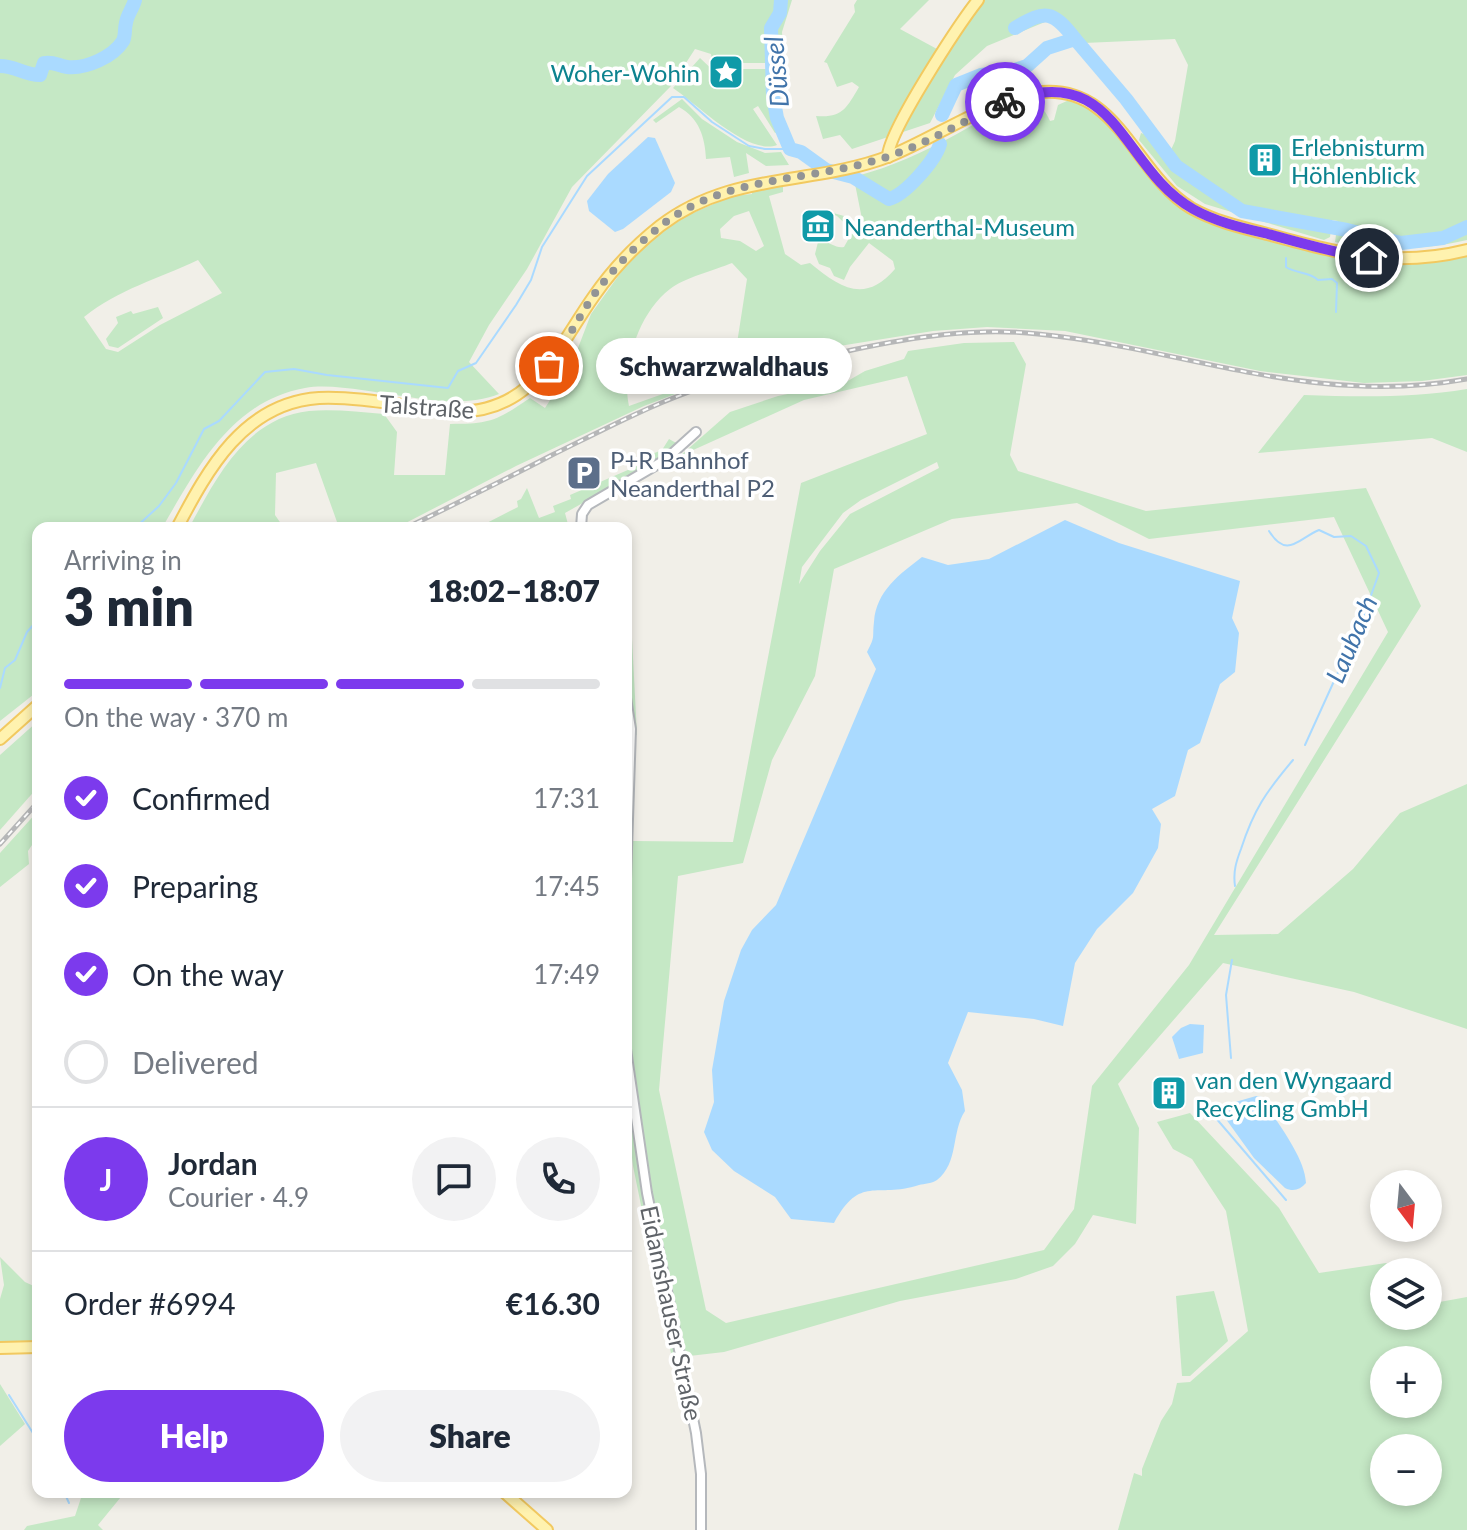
<!DOCTYPE html>
<meta charset="utf-8">
<style>
:root{--surface:#fff;--page:#f2f2f3;--text:#1f2937;--muted:#747a83;--line:#e0e1e3;--accent:#7c3aed}
body{margin:0;font-family:Lato,sans-serif;background:var(--page);color:var(--text);height:100vh;display:flex;flex-direction:column;font-size:30px;white-space:nowrap}
*{box-sizing:border-box;margin:0}
p{font-size:26px;color:var(--muted)}
.icon{flex:none;width:44px;height:44px;fill:none;stroke:currentColor;stroke-width:2;stroke-linecap:round;stroke-linejoin:round}
.map{position:relative;flex:1;overflow:hidden}
.panel{position:absolute;left:32px;top:522px;width:600px;height:976px;display:flex;flex-direction:column;background:var(--surface);border-radius:16px;box-shadow:0 4px 12px #0003}
.panel>*{flex:none}
.needle{width:52px;rotate:164deg}
.buttons{position:absolute;left:1370px;top:1170px;display:grid;gap:16px}
.buttons a{display:grid;place-items:center;width:72px;height:72px;border-radius:50%;background:var(--surface);box-shadow:0 4px 12px #0003;font-size:40px}
.pin{position:absolute;display:grid;place-items:center;width:68px;height:68px;color:#fff;margin:-34px;border:4px solid #fff;border-radius:50%;box-shadow:0 2px 8px #0007}
.courier{position:absolute;display:grid;place-items:center;width:80px;height:80px;margin:-40px;border:6px solid #7c3aed;border-radius:50%;background:#fff;color:#222;box-shadow:0 2px 10px #0007}
.bubble{position:absolute;height:56px;border-radius:28px;background:var(--surface);box-shadow:0 4px 12px #0003;font-size:26px;font-weight:800;line-height:56px;text-align:center}
.summary em{font-style:normal;font-weight:800}
.summary div{display:flex;flex-direction:column-reverse}
.summary{display:flex;align-items:center;justify-content:space-between;height:136px;padding:0 32px}
h1{font-size:52px;font-weight:800;line-height:60px}
.bar{display:grid;grid-template-columns:repeat(4,1fr);gap:12px 8px;align-content:center;height:96px;padding:0 32px}
.bar i{height:10px;border-radius:6px;background:var(--line)}
.bar .selected{background:var(--accent)}
.bar p{grid-column:span 4}
.line{display:flex;align-items:center;gap:20px;padding:0 32px;border-top:2px solid var(--line)}
.line div{flex:1}
.round{display:grid;place-items:center;flex:none;width:84px;height:84px;border-radius:42px;background:var(--page)}
ol{padding:0 32px;list-style:none}
li{display:flex;align-items:center;gap:24px;height:88px}
li p{margin-inline-start:auto}
li .icon{padding:8px;border-radius:50%;background:var(--accent);color:#fff;stroke-width:4}
li:last-child{color:var(--muted)}
li i{width:44px;height:44px;border:4px solid var(--line);border-radius:50%}
.cta{display:flex;gap:16px;margin-top:auto;padding:16px 32px}
.cta a{flex:1;height:92px;border-radius:48px;background:var(--accent);color:#fff;font-size:32px;font-weight:800;line-height:92px;text-align:center}
.cta a+a{background:var(--page);color:var(--text)}
.map>svg:first-child{display:block}
.green{fill:#c5e8c5;fill-rule:evenodd}
.water{fill:#aadaff}
.lines{fill:none;stroke-linecap:round;stroke-linejoin:round}
.stream{stroke:#aadaff;stroke-width:2}
.river{stroke:#aadaff;stroke-width:14}
.minor-casing{stroke:#b5b8bc;stroke-width:12}
.major-casing{stroke:#f2c960;stroke-width:14}
.minor{stroke:#fff;stroke-width:8}
.major{stroke:#fff2af;stroke-width:10}
.rail-casing{stroke:#b6b7b8;stroke-width:5}
.rail{stroke:#fff;stroke-width:2;stroke-dasharray:6;stroke-linecap:butt}
.done{stroke:#929495;stroke-width:8;stroke-dasharray:0 14.4}
.route{stroke:#7c3aed;stroke-width:10}
.labels{text-anchor:middle;dominant-baseline:central;stroke-width:7;stroke-linejoin:round;paint-order:stroke}
.culture-label{font-size:24px;fill:#0d838f;stroke:#fff;text-anchor:start}
.street-label{font-size:24px;fill:#5f6368;stroke:#fff}
.service-label{font-size:24px;fill:#4e5e75;stroke:#fff;text-anchor:start}
.water-label{font-size:26px;font-style:italic;fill:#4174aa;stroke:#fff}
</style>
<div class="map">
<svg width="1467" height="1530" viewBox="0 0 1467 1530">
<rect width="100%" height="100%" fill="#f1efe8"/>
<g class="green">
<path d="M 0,0 L 792,0 L 782,32 L 784,63 L 777,63 L 775,54 L 767,56 L 767,63 L 717,63 L 712,60 L 711,54 L 695,49 L 671,86 L 572,187 L 527,269 L 489,325 L 469,362 L 499,394 C 468,406 434,401 402,396 C 374,393 333,383 305,388 C 231,401 196,470 162,528 L 38,528 L 38,691 L 0,721 ZM 198,260 L 222,293 L 160,325 L 118,352 L 106,349 L 84,317 C 119,289 158,279 198,260 Z"/>
<path d="M 857,0 L 929,0 L 900,29 L 937,49 L 972,0 L 1467,0 L 1467,240 C 1418,251 1384,250 1335,242 L 1338,221 L 1332,220 L 1330,237 L 1324,240 L 1205,204 L 1177,186 L 1139,140 L 1141,133 L 1160,140 L 1170,152 L 1175,141 L 1188,65 L 1175,39 L 1084,43 L 1057,17 L 987,46 L 955,75 L 930,123 L 852,149 L 840,135 L 823,139 L 816,116 C 842,118 846,109 859,87 L 852,82 L 837,87 L 827,63 L 824,62 L 855,12 L 854,5 Z"/>
<path d="M 700,58 L 719,76 L 727,69 L 769,69 L 771,107 L 780,131 L 775,133 L 758,106 L 753,109 L 777,145 C 748,156 697,104 673,88 Z"/>
<path d="M 682,99 L 702,119 L 737,142 L 765,153 L 781,152 L 789,165 L 766,166 L 746,153 L 749,173 L 734,177 L 730,157 L 706,159 C 705,137 699,118 679,107 L 656,123 L 653,120 Z"/>
<path d="M 1069,100 L 1082,104 L 1104,120 L 1160,186 L 1229,227 L 1329,256 L 1368,262 L 1414,263 L 1467,253 L 1467,375 L 1422,381 L 1364,383 L 1260,371 L 1065,331 L 987,327 L 933,331 L 833,347 L 757,367 L 691,388 L 644,406 L 516,466 L 396,528 L 332,528 L 337,522 L 316,463 L 276,473 L 275,515 L 284,528 L 189,528 C 216,478 246,418 309,411 C 334,409 359,412 384,414 L 397,432 L 394,475 L 445,475 L 450,424 C 491,424 496,421 530,398 L 545,408 L 570,369 L 591,314 L 624,268 L 653,238 L 688,215 L 732,196 L 752,194 L 752,189 L 783,186 L 783,192 L 769,196 L 785,254 L 801,265 L 810,263 C 840,288 865,304 895,269 L 893,261 L 869,243 L 850,267 L 844,280 L 834,276 L 830,268 L 819,264 L 815,254 L 818,242 C 829,240 835,249 844,247 L 853,231 L 837,216 L 823,210 L 844,216 L 864,229 L 855,184 L 857,176 C 891,167 924,152 955,135 C 977,124 1003,103 1029,102 C 1040,102 1046,112 1050,121 L 1054,120 L 1058,105 ZM 749,211 L 764,246 L 756,251 L 740,241 L 721,238 L 720,229 L 734,216 ZM 732,263 L 747,279 L 733,369 L 629,406 C 621,369 638,313 670,289 C 684,278 715,270 732,263 Z"/>
<path d="M 158,307 L 163,318 L 118,348 L 109,346 L 106,339 L 118,323 L 116,317 L 131,311 L 133,314 Z"/>
<path d="M 1014,342 L 1026,364 L 1010,455 L 1018,471 L 1146,511 L 1366,488 L 1421,606 L 1214,935 L 1278,934 L 1353,869 L 1400,813 L 1467,784 L 1467,1029 L 1354,992 L 1223,963 L 1118,1084 L 1139,1128 L 1136,1224 L 1093,1215 L 1075,1244 L 1053,1266 L 1016,1279 L 900,1301 L 724,1352 L 672,1358 L 633,1166 L 626,1107 L 626,960 L 633,841 L 733,842 L 801,483 L 927,434 L 907,376 L 804,400 L 680,456 L 730,412 L 778,396 L 846,382 L 865,371 L 904,359 L 908,351 L 964,343 ZM 937,462 L 939,468 L 850,514 L 820,551 L 799,584 L 802,567 L 843,513 L 861,500 ZM 1077,503 L 1149,539 L 1334,517 L 1388,632 L 1189,965 L 1092,1086 L 1074,1209 L 1044,1250 L 726,1323 L 706,1310 L 659,1090 L 678,876 L 743,863 L 772,760 L 815,676 L 834,569 L 952,519 Z"/>
<path d="M 1467,389 L 1467,452 L 1432,438 L 1258,453 L 1304,395 C 1359,397 1413,398 1467,389 Z"/>
<path d="M 669,439 L 678,444 L 661,459 L 565,513 L 569,528 L 477,528 L 518,507 L 517,501 L 521,499 L 527,488 L 539,518 L 555,512 L 553,506 L 571,499 L 570,495 L 644,463 L 642,458 L 662,450 Z"/>
<path d="M 626,594 L 631,619 L 637,735 L 626,736 Z"/>
<path d="M 38,721 L 38,787 L 0,830 L 0,755 Z"/>
<path d="M 38,811 L 38,836 L 28,851 L 29,864 L 0,887 L 0,853 Z"/>
<path d="M 1190,1113 L 1279,1208 L 1319,1273 L 1386,1263 L 1397,1272 L 1384,1272 L 1384,1316 L 1428,1316 L 1428,1298 L 1434,1303 L 1467,1297 L 1467,1530 L 1118,1530 L 1134,1473 L 1142,1476 L 1142,1469 L 1161,1421 L 1172,1404 L 1177,1383 L 1190,1382 L 1248,1331 L 1226,1211 L 1192,1159 L 1173,1149 L 1157,1122 ZM 1384,1360 L 1428,1360 L 1428,1404 L 1384,1404 ZM 1384,1448 L 1428,1448 L 1428,1492 L 1384,1492 Z"/>
<path d="M 0,1257 L 25,1282 L 38,1288 L 38,1342 L 0,1341 L 0,1299 L 4,1285 Z"/>
<path d="M 1214,1291 L 1228,1341 L 1190,1376 L 1182,1376 L 1176,1296 Z"/>
<path d="M 0,1384 L 25,1424 L 0,1446 Z"/>
<path d="M 83,1492 L 125,1492 L 98,1525 L 103,1530 L 24,1530 L 27,1526 L 75,1516 Z"/>
</g>
<g class="water">
<path d="M 648,137 L 655,138 L 675,183 L 671,192 L 623,229 L 615,232 L 589,211 L 587,201 L 608,174 Z"/>
<path d="M 1065,520 L 1119,543 L 1240,581 L 1232,618 L 1239,633 L 1235,672 L 1220,684 L 1200,743 L 1188,750 L 1175,796 L 1152,809 L 1161,824 L 1158,848 L 1133,893 L 1097,929 L 1075,963 L 1063,1026 L 1034,1019 L 968,1012 L 948,1063 L 962,1090 L 965,1111 C 951,1132 959,1163 937,1180 C 933,1183 924,1184 919,1185 C 875,1199 861,1174 834,1223 L 791,1219 L 775,1197 L 734,1171 L 712,1150 L 704,1132 L 714,1102 L 712,1070 L 724,1001 L 741,950 L 752,930 L 776,905 L 876,669 L 867,652 C 876,635 872,638 874,622 C 876,591 900,574 922,557 L 948,565 L 989,559 Z"/>
<path d="M 1190,1024 L 1204,1025 L 1203,1053 L 1179,1059 L 1172,1037 L 1181,1028 Z"/>
<path d="M 1256,1096 L 1262,1097 C 1275,1121 1305,1156 1306,1183 C 1300,1190 1293,1192 1285,1188 L 1254,1158 L 1223,1115 L 1222,1109 L 1225,1105 Z"/>
</g>
<g class="lines">
<g class="stream">
<path d="M 1286,258 L 1286,267 C 1296,274 1309,271 1318,280 L 1332,279 L 1337,283 L 1336,312"/>
<path d="M 135,528 L 159,506 L 176,483 L 204,429 L 219,421 L 265,372 L 294,369 L 327,375 L 448,388 L 458,371 L 476,363 L 516,305 L 531,280 L 542,247 L 587,176 L 672,97 L 684,97 L 712,122 L 749,146 L 765,149 L 790,149"/>
<path d="M 1269,531 C 1287,560 1299,538 1319,530 L 1334,537 L 1351,536 L 1366,546 L 1379,573 L 1364,615 L 1305,745"/>
<path d="M 0,688 L 5,668 L 15,660 L 27,632 L 36,622"/>
<path d="M 1235,886 C 1233,872 1236,862 1241,849 C 1254,809 1266,792 1293,760"/>
<path d="M 1231,1058 L 1226,995 L 1232,960"/>
<path d="M 1212,1109 L 1215,1117 L 1286,1200"/>
<path d="M 9,1395 L 38,1441"/>
<path d="M 64,1492 L 69,1503"/>
</g>
<g class="river">
<path d="M 781,0 L 780,13 L 771,28 L 773,96 L 777,118 L 790,149 L 801,152 L 826,170 L 853,177 L 889,199 C 905,195 935,161 940,144"/>
<path d="M 1015,28 C 1046,9 1053,11 1075,39"/>
<path d="M 0,66 C 16,66 24,75 40,75 L 44,63 C 54,61 58,66 67,67 C 86,69 113,57 123,41 C 126,35 124,30 126,23 C 127,15 133,8 135,0"/>
<path d="M 942,115 L 956,85 L 981,75 L 1012,71 L 1027,66 L 1047,48 L 1075,39 L 1126,99 L 1176,166 L 1242,211 L 1347,230 L 1401,243 L 1443,238 L 1467,227"/>
</g>
<defs>
<g id="minor">
<path d="M 581,528 L 582,514 L 588,505 L 665,460 L 696,432"/>
<path d="M 626,698 L 631,729 L 626,879"/>
<path d="M 626,1049 L 647,1193 L 696,1433 L 701,1474 L 701,1530"/>
</g>
<g id="major">
<path d="M 888,157 C 887,133 960,23 978,0"/>
<path d="M 177,528 C 208,469 244,403 319,398 C 360,396 413,408 454,412 C 534,413 555,351 594,296 C 612,270 636,245 660,226 C 732,171 812,186 890,156 C 932,139 991,100 1034,93 C 1118,80 1133,173 1191,208 C 1216,222 1244,228 1271,235 C 1341,254 1395,268 1467,250"/>
<path d="M 0,739 L 38,705"/>
<path d="M 0,1348 L 38,1347"/>
<path d="M 504,1492 L 547,1530"/>
</g>
</defs>
<use href="#minor" class="minor-casing"/>
<use href="#major" class="major-casing"/>
<use href="#minor" class="minor"/>
<use href="#major" class="major"/>
<defs>
<g id="rail">
<path d="M 406,528 C 455,504 504,480 552,455 C 597,433 642,409 689,392 C 742,373 798,362 852,350 C 913,337 976,327 1038,334 C 1187,349 1312,407 1467,379"/>
<path d="M 0,844 L 38,802"/>
</g>
</defs>
<use href="#rail" class="rail-casing"/>
<use href="#rail" class="rail"/>
</g>
<g class="lines">
<path class="done" d="M 549,366 C 564,345 577,321 591,299 C 609,273 633,248 658,228 C 721,176 803,182 877,160 C 922,147 963,121 1005,102"/>
<path class="route" d="M 1005,102 C 1118,58 1120,168 1193,209 C 1216,222 1243,228 1268,234 C 1301,243 1334,253 1369,258"/>
</g>
<defs>
<symbol id="sight-square" viewBox="-11 -11 22 22"><rect x="-9" y="-9" width="18" height="18" rx="4" fill="#0f9aa8" stroke="#fff"/><path d="M0-6L1.8-2.2L6-1.7L2.9 1.2L3.7 5.4L0 3.3L-3.7 5.4L-2.9 1.2L-6-1.7L-1.8-2.2Z" fill="#fff"/></symbol>
<symbol id="building-square" viewBox="-11 -11 22 22"><rect x="-9" y="-9" width="18" height="18" rx="4" fill="#0f9aa8" stroke="#fff"/><path d="M-4-6H4V6H1V3H-1V6H-4ZM-2.5-4.3h1.7v1.8h-1.7ZM.8-4.3h1.7v1.8H.8ZM-2.5-1h1.7V.8h-1.7ZM.8-1h1.7V.8H.8Z" fill="#fff"/></symbol>
<symbol id="museum-square" viewBox="-11 -11 22 22"><rect x="-9" y="-9" width="18" height="18" rx="4" fill="#0f9aa8" stroke="#fff"/><path d="M0-6L6-3V-2H-6V-3ZM-5-1h2V3h-2ZM-1-1h2V3h-2ZM3-1h2V3H3ZM-6 4H6V6H-6Z" fill="#fff"/></symbol>
<symbol id="parking-square" viewBox="-11 -11 22 22"><rect x="-9" y="-9" width="18" height="18" rx="4" fill="#5c6f8a" stroke="#fff"/><path d="M-3.5-5.5H1a3.5 3.5 0 0 1 0 7H-1V5.5H-3.5ZM-1-3.4V-.6H.8a1.4 1.4 0 0 0 0-2.8Z" fill="#fff"/></symbol>
</defs>
<g fill-rule="evenodd">
<use href="#sight-square" x="706" y="52" width="40" height="40"/>
<use href="#building-square" x="1245" y="140" width="40" height="40"/>
<use href="#museum-square" x="798" y="206" width="40" height="40"/>
<use href="#parking-square" x="564" y="453" width="40" height="40"/>
<use href="#building-square" x="1149" y="1073" width="40" height="40"/>
</g>
<g class="labels">
<g class="culture-label">
<text x="700" y="72" text-anchor="end">Woher-Wohin</text>
<text x="1291" y="146">Erlebnisturm<tspan x="1291" dy="28">Höhlenblick</tspan></text>
<text x="844" y="226">Neanderthal-Museum</text>
<text x="1195" y="1079">van den Wyngaard<tspan x="1195" dy="28">Recycling GmbH</tspan></text>
</g>
<g class="street-label">
<text transform="translate(427 406) rotate(4)">Talstraße</text>
<text transform="translate(672 1313) rotate(78)">Eidamshauser Straße</text>
</g>
<g class="service-label">
<text x="610" y="459">P+R Bahnhof<tspan x="610" dy="28">Neanderthal P2</tspan></text>
</g>
<g class="water-label">
<text transform="translate(776 72) rotate(-95)">Düssel</text>
<text transform="translate(1351 639) rotate(-67)">Laubach</text>
</g>
</g>
</svg>
<div class="buttons">
<a><svg class="needle" viewBox="-14 -14 28 28"><path d="M0-13l5 13h-10z" fill="#e53935"/><path d="M0 13l5-13h-10z" fill="#747a83"/></svg></a>
<a><svg class="icon" aria-label="layers" viewBox="0 0 24 24"><path d="M12 4l9 5-9 5-9-5zM3 14l9 5 9-5"/></svg></a>
<a>+</a>
<a>−</a>
</div>
<div class="pin" style="left:549px;top:366px;background:#ea580c"><svg class="icon" aria-label="bag" viewBox="0 0 24 24"><path d="M5 8h14l-1 12H6zM9 8a3 3 0 0 1 6 0"/></svg></div>
<div class="pin" style="left:1369px;top:258px;background:#1f2937"><svg class="icon" aria-label="home" viewBox="0 0 24 24"><path d="M3 11l9-7 9 7M6 9v11h12V9"/></svg></div>
<div class="courier" style="left:1005px;top:102px"><svg class="icon" aria-label="bike" viewBox="0 0 24 24"><circle cx="6" cy="16" r="4"/><circle cx="18" cy="16" r="4"/><path d="M6 16l4-8h5l3 8M10 8l3 8H6M13 5h3"/></svg></div>
<div class="bubble" style="left:596px;top:338px;width:256px">Schwarzwaldhaus</div>
<section class="panel">
<div class="summary"><div><h1>3 min</h1><p>Arriving in</p></div><em>18:02–18:07</em></div>
<div class="bar"><i class="selected"></i><i class="selected"></i><i class="selected"></i><i></i><p>On the way · 370 m</p></div>
<ol>
<li><svg class="icon" aria-label="check" viewBox="0 0 24 24"><path d="M5 12l5 5 9-10"/></svg>Confirmed<p>17:31</p></li>
<li><svg class="icon" aria-label="check" viewBox="0 0 24 24"><path d="M5 12l5 5 9-10"/></svg>Preparing<p>17:45</p></li>
<li><svg class="icon" aria-label="check" viewBox="0 0 24 24"><path d="M5 12l5 5 9-10"/></svg>On the way<p>17:49</p></li>
<li><i></i>Delivered</li>
</ol>
<div class="line" style="height:144px"><b class="round" style="background:var(--accent);color:#fff">J</b><div><b>Jordan</b><p>Courier · 4.9</p></div><a class="round"><svg class="icon" aria-label="chat" viewBox="0 0 24 24"><path d="M4 5h16v11H9l-5 4z"/></svg></a><a class="round"><svg class="icon" aria-label="phone" viewBox="0 0 24 24"><path d="M5 4h4l2 5-3 2q2 4 5 5l2-3 5 2v4C11 20 4 13 5 4z"/></svg></a></div>
<div class="line" style="height:104px"><div>Order #6994</div><b>€16.30</b></div>
<div class="cta"><a>Help</a><a>Share</a></div>
</section>
</div>
